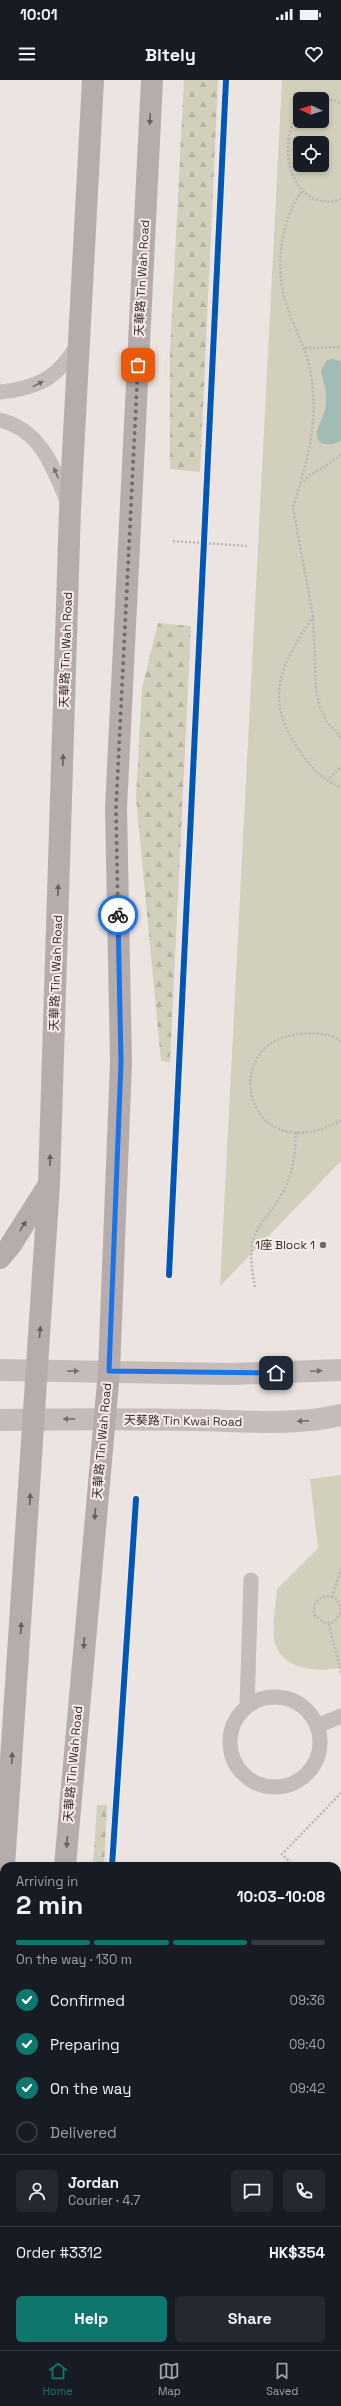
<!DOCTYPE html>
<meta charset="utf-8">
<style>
:root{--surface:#171b24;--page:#242831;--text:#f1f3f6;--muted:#9ea1a6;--line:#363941;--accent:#0f766e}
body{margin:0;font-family:"Space Grotesk","Noto Sans TC",sans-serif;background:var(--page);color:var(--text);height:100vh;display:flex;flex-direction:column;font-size:15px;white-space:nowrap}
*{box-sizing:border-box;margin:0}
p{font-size:13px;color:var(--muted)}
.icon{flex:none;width:22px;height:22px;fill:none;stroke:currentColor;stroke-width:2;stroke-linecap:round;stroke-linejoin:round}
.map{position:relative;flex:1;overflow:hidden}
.details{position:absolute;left:0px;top:1782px;width:341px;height:488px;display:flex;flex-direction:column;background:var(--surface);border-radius:12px 12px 0 0;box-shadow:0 2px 6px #0003}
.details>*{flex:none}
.needle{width:26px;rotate:274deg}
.buttons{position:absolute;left:293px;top:12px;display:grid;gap:8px}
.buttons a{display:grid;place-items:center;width:36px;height:36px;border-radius:6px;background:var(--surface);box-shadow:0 2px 6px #0003;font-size:20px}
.pin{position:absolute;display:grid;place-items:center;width:34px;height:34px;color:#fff;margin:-17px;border-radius:8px;box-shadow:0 2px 6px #0006}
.courier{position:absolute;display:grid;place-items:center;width:40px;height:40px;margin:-20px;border:3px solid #1a73e8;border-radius:50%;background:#fff;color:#222;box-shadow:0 1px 5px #0007}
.head em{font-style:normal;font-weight:600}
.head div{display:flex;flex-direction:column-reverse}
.head{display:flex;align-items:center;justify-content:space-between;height:68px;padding:0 16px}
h1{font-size:26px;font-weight:600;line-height:30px}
.bar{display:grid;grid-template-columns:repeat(4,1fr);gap:6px 4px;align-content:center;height:48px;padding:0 16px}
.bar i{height:5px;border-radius:3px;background:var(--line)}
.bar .active{background:var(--accent)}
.bar p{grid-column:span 4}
.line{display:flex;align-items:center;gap:10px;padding:0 16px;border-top:1px solid var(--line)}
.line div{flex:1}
.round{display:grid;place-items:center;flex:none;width:42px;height:42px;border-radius:6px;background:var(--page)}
ol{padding:0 16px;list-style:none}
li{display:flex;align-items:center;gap:12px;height:44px}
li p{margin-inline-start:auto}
li .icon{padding:4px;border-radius:50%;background:var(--accent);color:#fff;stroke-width:4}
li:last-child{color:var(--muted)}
li i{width:22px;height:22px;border:2px solid var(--line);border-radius:50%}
.button{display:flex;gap:8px;margin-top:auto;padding:8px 16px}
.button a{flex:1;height:46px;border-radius:6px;background:var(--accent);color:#fff;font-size:16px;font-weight:600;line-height:46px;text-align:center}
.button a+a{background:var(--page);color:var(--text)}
.status{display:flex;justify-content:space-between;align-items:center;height:28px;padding:0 20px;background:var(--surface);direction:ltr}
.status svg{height:11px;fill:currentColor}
header{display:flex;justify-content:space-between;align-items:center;height:52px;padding:0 16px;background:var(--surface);font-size:18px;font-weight:600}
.tab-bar{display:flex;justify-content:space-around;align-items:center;height:56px;border-top:1px solid var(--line);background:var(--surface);font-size:11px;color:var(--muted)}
.tab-bar a{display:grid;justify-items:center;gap:2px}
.tab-bar .active{color:var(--accent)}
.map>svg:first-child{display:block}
.forest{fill:url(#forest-firs)}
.garden{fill:#d2cfbc;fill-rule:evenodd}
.water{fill:#a0bcb4}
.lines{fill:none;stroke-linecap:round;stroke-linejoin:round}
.path{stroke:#bdb4b3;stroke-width:2.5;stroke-dasharray:2 2;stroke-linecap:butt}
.service{stroke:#c5bcba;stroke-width:15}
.tertiary{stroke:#c5bcba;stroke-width:22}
.secondary{stroke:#b6acab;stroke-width:22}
.cycleway-casing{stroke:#f8ede9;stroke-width:8}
.cycleway{stroke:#0057b8;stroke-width:6}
.oneway{fill:#695d5d}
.oneway2{fill:#766b6a}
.done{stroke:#756a69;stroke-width:4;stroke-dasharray:0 7.2}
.route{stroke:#1a73e8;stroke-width:5}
.poi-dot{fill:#756a69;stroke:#f8ede9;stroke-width:1.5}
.labels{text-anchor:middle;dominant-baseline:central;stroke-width:4;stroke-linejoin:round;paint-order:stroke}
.street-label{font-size:12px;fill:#352929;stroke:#f8ede9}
.poi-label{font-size:12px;fill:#352929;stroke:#f8ede9;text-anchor:end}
</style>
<div class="status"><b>10:01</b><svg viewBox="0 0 49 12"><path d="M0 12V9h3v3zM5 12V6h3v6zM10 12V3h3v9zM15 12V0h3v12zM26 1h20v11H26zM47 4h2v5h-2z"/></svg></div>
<header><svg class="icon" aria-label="menu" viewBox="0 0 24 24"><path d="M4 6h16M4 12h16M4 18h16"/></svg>Bitely<svg class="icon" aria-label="heart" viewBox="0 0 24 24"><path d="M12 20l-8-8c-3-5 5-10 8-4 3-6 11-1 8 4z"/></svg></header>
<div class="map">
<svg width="341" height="2270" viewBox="0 0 341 2270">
<defs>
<pattern id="forest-firs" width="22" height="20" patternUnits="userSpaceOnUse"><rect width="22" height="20" fill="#d2cfbc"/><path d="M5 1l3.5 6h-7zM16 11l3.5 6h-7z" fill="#b5b2a2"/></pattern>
</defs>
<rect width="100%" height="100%" fill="#ece4e1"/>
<g class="forest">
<path d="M 184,0 L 218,0 L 200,392 L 170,389 L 170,271 Z"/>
<path d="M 158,543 L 191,546 L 170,982 L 161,981 L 136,718 L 142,608 Z"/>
<path d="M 97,1725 L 107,1725 L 104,1786 L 93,1786 Z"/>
</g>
<g class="garden">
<path d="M 282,0 L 341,0 L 341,1081 L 220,1206 ZM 300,19 L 322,19 L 322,41 L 300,41 ZM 300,63 L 322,63 L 322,85 L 300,85 Z"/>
<path d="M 341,1395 L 341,1587 C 316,1594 278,1589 274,1558 C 272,1542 276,1525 277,1509 L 318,1468 L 310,1399 Z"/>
<path d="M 341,1983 L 341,2268 L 337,2270 L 167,2270 L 167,2266 L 337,2266 L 337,1987 Z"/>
</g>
<path class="water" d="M 333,279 L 341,281 L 341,361 C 332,366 314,367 317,351 C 320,341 326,333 326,321 C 327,311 323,301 321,291 L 327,280 Z"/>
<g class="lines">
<g class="path">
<path d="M 322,20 L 333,20 L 341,24"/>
<path d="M 300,33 C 272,64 294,136 341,119"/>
<path d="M 305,268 L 341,267"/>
<path d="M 341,375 L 323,388 L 311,394 L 300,404 L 293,428 L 313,536 L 316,610 L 320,627 L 327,642 L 341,657"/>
<path d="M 300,403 C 312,366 318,328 310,289 C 305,265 292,244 285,220 C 275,185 281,138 303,110"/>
<path d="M 173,461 L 248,466"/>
<path d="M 313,536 C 282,585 262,616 299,670 C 311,688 322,699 341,708"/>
<path d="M 327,701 L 341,686"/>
<path d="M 341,961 C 329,952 314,953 300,954 C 215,961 246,1094 341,1040"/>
<path d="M 255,1207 C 251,1188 248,1164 259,1147 C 269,1132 280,1120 287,1104 C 294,1087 295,1070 296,1052"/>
<path d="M 332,1517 L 341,1489"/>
<path d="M 341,1530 L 337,1519 C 323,1512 312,1520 314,1535 L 325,1543 L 334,1542 L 341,1532"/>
<path d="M 329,1544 L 341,1593"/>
<path d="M 294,1786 L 282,1774 L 341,1713"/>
<path d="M 337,1808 L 341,1804"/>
<path d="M 337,1826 L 341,1830"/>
<path d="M 337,2036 L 341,2034"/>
<path d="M 121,2270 L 121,2266"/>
</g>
<g class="service">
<path d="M 0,312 C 38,308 58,298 78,264"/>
<path d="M 0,340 C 41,350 53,387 68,423"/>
<circle cx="275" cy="1662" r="45"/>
<path d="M 247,1626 L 251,1500"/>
<path d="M 317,1646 L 341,1636"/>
</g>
<g class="tertiary">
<path d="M 0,1290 L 231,1294 L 341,1290"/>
<path d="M 0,1340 C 66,1339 132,1339 198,1340 C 246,1341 294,1346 341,1335"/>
</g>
<g class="secondary">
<path d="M 0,1178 L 10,1166 L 48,1106"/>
<path d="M 4,1786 L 49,1104 L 70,429 L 93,0"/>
<path d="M 65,1786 L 109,1291 L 121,982 L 116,728 L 152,0"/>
<path d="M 0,1846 L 4,1789"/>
<path d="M 54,2266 L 54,2270"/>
</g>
<defs>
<g id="cycleway">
<path d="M 169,1195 L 226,0"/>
<path d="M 112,1786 L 136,1419"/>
</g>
</defs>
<use href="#cycleway" class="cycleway-casing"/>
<use href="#cycleway" class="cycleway"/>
</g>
<defs><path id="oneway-solid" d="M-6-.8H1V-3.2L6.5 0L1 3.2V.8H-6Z"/></defs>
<g class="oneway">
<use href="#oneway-solid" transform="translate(150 39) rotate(93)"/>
<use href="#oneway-solid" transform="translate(63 680) rotate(-88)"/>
<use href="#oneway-solid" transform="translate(58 810) rotate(-88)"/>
<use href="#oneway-solid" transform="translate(50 1080) rotate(-88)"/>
<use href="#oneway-solid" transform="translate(23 1146) rotate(-58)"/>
<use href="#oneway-solid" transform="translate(40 1252) rotate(-86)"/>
<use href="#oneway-solid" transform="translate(30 1419) rotate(-87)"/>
<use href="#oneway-solid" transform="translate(95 1434) rotate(95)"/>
<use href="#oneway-solid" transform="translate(21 1548) rotate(-86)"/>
<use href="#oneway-solid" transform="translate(84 1563) rotate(95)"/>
<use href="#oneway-solid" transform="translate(12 1678) rotate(-86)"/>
<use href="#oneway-solid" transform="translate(67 1762) rotate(94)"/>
</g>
<g class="oneway2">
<use href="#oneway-solid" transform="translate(38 304) rotate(-27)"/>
<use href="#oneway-solid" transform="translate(56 393) rotate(-112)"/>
<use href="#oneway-solid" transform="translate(73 1291)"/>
<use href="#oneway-solid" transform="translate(316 1291) rotate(-3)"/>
<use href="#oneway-solid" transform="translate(69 1339) rotate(179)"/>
<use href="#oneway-solid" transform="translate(303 1341) rotate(178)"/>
</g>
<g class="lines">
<path class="done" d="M 118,835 L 116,728 L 138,285"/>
<path class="route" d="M 118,835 L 121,982 L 109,1291 L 276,1293"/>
</g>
<circle class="poi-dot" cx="323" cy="1165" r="4"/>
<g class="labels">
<g class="street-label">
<text transform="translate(142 198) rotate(-87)">天華路 Tin Wah Road</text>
<text transform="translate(66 570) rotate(-88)">天華路 Tin Wah Road</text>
<text transform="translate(56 893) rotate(-88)">天華路 Tin Wah Road</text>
<text transform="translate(183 1341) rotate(1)">天葵路 Tin Kwai Road</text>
<text transform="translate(102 1361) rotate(-85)">天華路 Tin Wah Road</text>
<text transform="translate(73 1684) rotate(-85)">天華路 Tin Wah Road</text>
</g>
<g class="poi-label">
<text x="315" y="1165">1座 Block 1</text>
</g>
</g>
</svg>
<div class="buttons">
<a><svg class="needle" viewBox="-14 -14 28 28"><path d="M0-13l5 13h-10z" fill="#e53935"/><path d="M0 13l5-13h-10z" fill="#9ea1a6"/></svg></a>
<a><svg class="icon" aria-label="locate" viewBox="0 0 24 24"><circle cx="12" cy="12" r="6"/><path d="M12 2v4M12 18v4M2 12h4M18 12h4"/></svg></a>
</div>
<div class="pin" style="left:138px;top:285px;background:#ea580c"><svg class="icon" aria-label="bag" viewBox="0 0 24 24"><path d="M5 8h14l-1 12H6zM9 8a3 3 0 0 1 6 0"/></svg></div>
<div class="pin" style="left:276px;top:1293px;background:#1f2937"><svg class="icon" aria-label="home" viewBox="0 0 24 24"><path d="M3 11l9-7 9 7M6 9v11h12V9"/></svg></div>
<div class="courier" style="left:118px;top:835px"><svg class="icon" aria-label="bike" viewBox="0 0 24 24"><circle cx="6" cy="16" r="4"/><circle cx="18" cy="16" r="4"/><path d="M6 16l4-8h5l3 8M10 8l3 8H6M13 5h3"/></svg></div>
<section class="details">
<div class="head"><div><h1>2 min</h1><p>Arriving in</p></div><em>10:03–10:08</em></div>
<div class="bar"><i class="active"></i><i class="active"></i><i class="active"></i><i></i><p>On the way · 130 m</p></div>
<ol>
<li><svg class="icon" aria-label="check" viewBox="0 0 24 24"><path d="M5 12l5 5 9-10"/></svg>Confirmed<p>09:36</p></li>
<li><svg class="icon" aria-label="check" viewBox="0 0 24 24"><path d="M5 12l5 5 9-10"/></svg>Preparing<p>09:40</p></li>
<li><svg class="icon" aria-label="check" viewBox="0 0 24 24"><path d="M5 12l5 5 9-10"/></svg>On the way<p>09:42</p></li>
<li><i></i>Delivered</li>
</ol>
<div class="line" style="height:72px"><a class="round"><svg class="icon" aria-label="person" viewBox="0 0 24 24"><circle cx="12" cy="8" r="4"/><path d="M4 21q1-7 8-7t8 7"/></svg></a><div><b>Jordan</b><p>Courier · 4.7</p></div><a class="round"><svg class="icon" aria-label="chat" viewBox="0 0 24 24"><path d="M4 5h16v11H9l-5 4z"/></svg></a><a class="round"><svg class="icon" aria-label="phone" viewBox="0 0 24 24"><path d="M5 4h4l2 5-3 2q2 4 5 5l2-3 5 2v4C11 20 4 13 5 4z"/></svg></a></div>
<div class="line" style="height:52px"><div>Order #3312</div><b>HK$354</b></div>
<div class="button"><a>Help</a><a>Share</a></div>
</section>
</div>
<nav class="tab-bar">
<a class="active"><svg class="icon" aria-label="home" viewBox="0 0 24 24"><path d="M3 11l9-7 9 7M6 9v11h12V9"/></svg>Home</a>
<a><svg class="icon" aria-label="map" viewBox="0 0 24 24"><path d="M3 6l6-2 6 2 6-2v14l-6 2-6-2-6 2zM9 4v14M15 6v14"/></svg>Map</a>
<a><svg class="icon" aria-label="saved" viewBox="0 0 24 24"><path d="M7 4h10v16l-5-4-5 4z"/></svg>Saved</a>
</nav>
